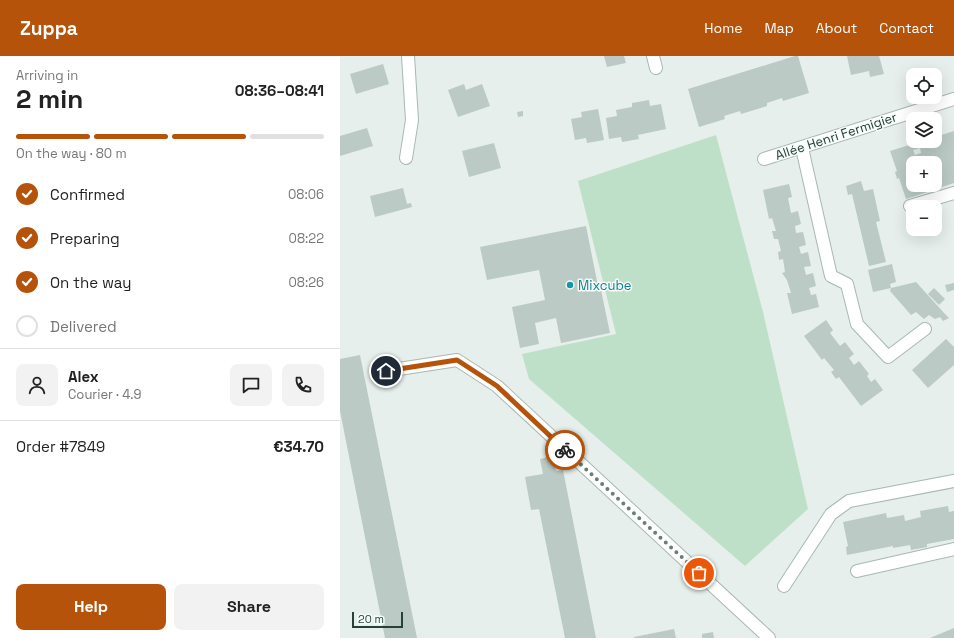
<!DOCTYPE html>
<meta charset="utf-8">
<style>
:root{--surface:#fff;--page:#f2f2f2;--text:#222;--muted:#767676;--line:#e0e0e0;--accent:#b45309}
body{margin:0;font-family:"Space Grotesk",sans-serif;background:var(--page);color:var(--text);height:100vh;display:flex;flex-direction:column;font-size:15px;white-space:nowrap}
*{box-sizing:border-box;margin:0}
p{font-size:13px;color:var(--muted)}
.icon{flex:none;width:22px;height:22px;fill:none;stroke:currentColor;stroke-width:2;stroke-linecap:round;stroke-linejoin:round}
.map{position:relative;flex:1;overflow:hidden}
.sheet{display:flex;flex-direction:column;background:var(--surface);width:340px}
.sheet>*{flex:none}
.buttons{position:absolute;left:566px;top:12px;display:grid;gap:8px}
.buttons a{display:grid;place-items:center;width:36px;height:36px;border-radius:8px;background:var(--surface);box-shadow:0 4px 16px #0002;font-size:20px}
.scale{position:absolute;left:12px;bottom:10px;width:51px;box-sizing:border-box;padding-left:4px;border:2px solid #24423a;border-top:0;font-size:11px;line-height:14px;white-space:nowrap;color:#24423a;-webkit-text-stroke:3px #f7fbf9;paint-order:stroke}
.pin{position:absolute;display:grid;place-items:center;width:34px;height:34px;color:#fff;margin:-17px;border:2px solid #fff;border-radius:50%;box-shadow:0 1px 4px #0007}
.courier{position:absolute;display:grid;place-items:center;width:40px;height:40px;margin:-20px;border:3px solid #b45309;border-radius:50%;background:#fff;color:#222;box-shadow:0 1px 5px #0007}
.head em{font-style:normal;font-weight:700}
.head div{display:flex;flex-direction:column-reverse}
.head{display:flex;align-items:center;justify-content:space-between;height:68px;padding:0 16px}
h1{font-size:26px;font-weight:700;line-height:30px}
.bar{display:grid;grid-template-columns:repeat(4,1fr);gap:6px 4px;align-content:center;height:48px;padding:0 16px}
.bar i{height:5px;border-radius:3px;background:var(--line)}
.bar .current{background:var(--accent)}
.bar p{grid-column:span 4}
.line{display:flex;align-items:center;gap:10px;padding:0 16px;border-top:1px solid var(--line)}
.line div{flex:1}
.round{display:grid;place-items:center;flex:none;width:42px;height:42px;border-radius:8px;background:var(--page)}
ol{padding:0 16px;list-style:none}
li{display:flex;align-items:center;gap:12px;height:44px}
li p{margin-inline-start:auto}
li .icon{padding:4px;border-radius:50%;background:var(--accent);color:#fff;stroke-width:4}
li:last-child{color:var(--muted)}
li i{width:22px;height:22px;border:2px solid var(--line);border-radius:50%}
.button{display:flex;gap:8px;margin-top:auto;padding:8px 16px}
.button a{flex:1;height:46px;border-radius:8px;background:var(--accent);color:#fff;font-size:16px;font-weight:700;line-height:46px;text-align:center}
.button a+a{background:var(--page);color:var(--text)}
header{display:flex;align-items:center;gap:24px;box-sizing:border-box;height:56px;padding:0 20px;background:var(--accent);color:#fff}
header strong{font-size:19px}
nav{display:flex;gap:22px;margin-inline-start:auto;font-size:14px}
main{display:flex;flex:1;min-height:0}
.map>svg:first-child{display:block}
.green{fill:#bfe0c8}
.building{fill:#bbcac4;fill-rule:evenodd}
.lines{fill:none;stroke-linecap:round;stroke-linejoin:round}
.minor-casing{stroke:#a8b8b2;stroke-width:14}
.minor{stroke:#fff;stroke-width:12}
.done{stroke:#687f78;stroke-width:4;stroke-dasharray:0 7.2}
.route{stroke:#b45309;stroke-width:5}
.culture-dot{fill:#0f9aa8;stroke:#f7fbf9;stroke-width:1.5}
.labels{text-anchor:middle;dominant-baseline:central;stroke-width:3;stroke-linejoin:round;paint-order:stroke}
.street-label{font-size:13px;fill:#24423a;stroke:#f7fbf9}
.culture-label{font-size:13px;fill:#0d838f;stroke:#f7fbf9;text-anchor:start}
</style>
<header>
<strong>Zuppa</strong>
<nav><a>Home</a><a>Map</a><a>About</a><a>Contact</a></nav>
</header>
<main>
<section class="sheet">
<div class="head"><div><h1>2 min</h1><p>Arriving in</p></div><em>08:36–08:41</em></div>
<div class="bar"><i class="current"></i><i class="current"></i><i class="current"></i><i></i><p>On the way · 80 m</p></div>
<ol>
<li><svg class="icon" aria-label="check" viewBox="0 0 24 24"><path d="M5 12l5 5 9-10"/></svg>Confirmed<p>08:06</p></li>
<li><svg class="icon" aria-label="check" viewBox="0 0 24 24"><path d="M5 12l5 5 9-10"/></svg>Preparing<p>08:22</p></li>
<li><svg class="icon" aria-label="check" viewBox="0 0 24 24"><path d="M5 12l5 5 9-10"/></svg>On the way<p>08:26</p></li>
<li><i></i>Delivered</li>
</ol>
<div class="line" style="height:72px"><a class="round"><svg class="icon" aria-label="person" viewBox="0 0 24 24"><circle cx="12" cy="8" r="4"/><path d="M4 21q1-7 8-7t8 7"/></svg></a><div><b>Alex</b><p>Courier · 4.9</p></div><a class="round"><svg class="icon" aria-label="chat" viewBox="0 0 24 24"><path d="M4 5h16v11H9l-5 4z"/></svg></a><a class="round"><svg class="icon" aria-label="phone" viewBox="0 0 24 24"><path d="M5 4h4l2 5-3 2q2 4 5 5l2-3 5 2v4C11 20 4 13 5 4z"/></svg></a></div>
<div class="line" style="height:52px"><div>Order #7849</div><b>€34.70</b></div>
<div class="button"><a>Help</a><a>Share</a></div>
</section>
<div class="map">
<svg width="614" height="582" viewBox="0 0 614 582">
<rect width="100%" height="100%" fill="#e6efeb"/>
<path class="green" d="M 376,79 L 423,256 L 468,453 L 405,510 L 189,323 L 182,298 L 276,278 L 238,125 Z"/>
<g class="building">
<path d="M 264,0 L 284,0 L 286,7 L 267,11 Z"/>
<path d="M 455,0 L 458,0 L 469,37 L 443,45 L 442,42 L 427,47 L 427,50 L 401,58 L 400,55 L 384,60 L 385,63 L 359,71 L 348,33 Z"/>
<path d="M 507,0 L 539,0 L 544,18 L 530,21 L 529,15 L 511,19 Z"/>
<path d="M 43,8 L 49,28 L 16,38 L 10,18 Z"/>
<path d="M 124,28 L 126,34 L 142,28 L 150,50 L 118,61 L 108,34 Z"/>
<path d="M 309,44 L 310,50 L 321,48 L 326,73 L 298,79 L 299,83 L 282,86 L 281,81 L 269,83 L 266,62 L 277,60 L 276,54 L 292,51 L 292,47 Z"/>
<path d="M 258,53 L 264,84 L 247,87 L 246,82 L 235,84 L 231,63 L 242,61 L 241,56 Z"/>
<path d="M 183,55 L 183,60 L 178,61 L 177,56 Z"/>
<path d="M 27,72 L 33,90 L 0,100 L 0,80 Z"/>
<path d="M 614,75 L 614,127 L 566,143 L 559,122 L 557,123 L 555,116 L 557,115 L 550,95 L 582,85 L 595,85 L 595,81 ZM 580,92 L 581,97 L 575,99 L 573,94 ZM 573,107 L 595,107 L 595,129 L 573,129 Z"/>
<path d="M 154,87 L 161,112 L 129,121 L 122,95 Z"/>
<path d="M 521,125 L 524,135 L 533,133 L 540,165 L 536,166 L 546,206 L 529,210 L 512,138 L 508,139 L 506,130 Z"/>
<path d="M 449,128 L 452,141 L 448,142 L 451,157 L 458,155 L 461,168 L 455,170 L 456,177 L 463,176 L 466,189 L 459,191 L 461,198 L 468,196 L 471,210 L 464,211 L 466,219 L 473,217 L 476,230 L 469,232 L 471,239 L 476,238 L 479,251 L 452,258 L 447,237 L 451,237 L 447,224 L 442,217 L 445,216 L 443,203 L 439,204 L 438,196 L 441,195 L 438,183 L 434,183 L 432,175 L 436,175 L 432,162 L 429,163 L 423,134 Z"/>
<path d="M 63,132 L 67,148 L 71,147 L 72,151 L 35,161 L 30,140 Z"/>
<path d="M 246,170 L 259,235 L 261,234 L 270,277 L 221,287 L 216,262 L 195,267 L 199,288 L 180,292 L 172,251 L 205,244 L 199,214 L 147,224 L 140,191 Z"/>
<path d="M 552,208 L 556,226 L 550,228 L 551,232 L 533,236 L 528,214 Z"/>
<path d="M 576,226 L 605,258 L 609,262 L 603,265 L 600,261 L 595,263 L 589,259 L 584,263 L 576,256 L 571,259 L 550,235 L 551,232 Z"/>
<path d="M 614,227 L 614,234 L 607,236 L 605,229 Z"/>
<path d="M 594,232 L 605,243 L 599,249 L 588,238 Z"/>
<path d="M 486,264 L 493,274 L 490,277 L 500,290 L 505,286 L 514,298 L 509,302 L 514,309 L 519,305 L 529,318 L 527,320 L 531,326 L 535,323 L 543,334 L 521,350 L 499,321 L 496,323 L 491,316 L 494,314 L 484,302 L 482,304 L 464,280 Z"/>
<path d="M 606,283 L 614,291 L 614,309 L 588,332 L 572,314 Z"/>
<path d="M 20,299 L 77,582 L 45,582 L 0,355 L 0,303 Z"/>
<path d="M 209,401 L 210,404 L 214,403 L 216,415 L 223,414 L 256,582 L 225,582 L 199,453 L 191,454 L 185,421 L 203,418 L 200,403 Z"/>
<path d="M 608,450 L 609,456 L 614,455 L 614,483 L 587,488 L 587,491 L 571,494 L 570,489 L 553,492 L 553,490 L 507,499 L 506,491 L 508,490 L 503,466 L 546,457 L 547,462 L 564,459 L 565,465 L 581,461 L 580,455 Z"/>
<path d="M 614,572 L 614,582 L 590,582 Z"/>
<path d="M 334,573 L 336,582 L 294,582 L 294,581 Z"/>
<path d="M 373,576 L 374,582 L 362,582 L 362,578 Z"/>
</g>
<g class="lines">
<defs>
<g id="minor">
<path d="M 313,0 L 316,12"/>
<path d="M 462,92 L 491,220 L 507,228 L 517,268 L 548,301 L 585,273"/>
<path d="M 66,102 L 72,64 L 68,0"/>
<path d="M 424,103 L 614,43"/>
<path d="M 570,150 L 614,137"/>
<path d="M 46,315 L 117,304 L 157,330 L 429,582"/>
<path d="M 517,515 L 614,493"/>
<path d="M 444,530 L 491,458 L 509,445 L 614,425"/>
</g>
</defs>
<use href="#minor" class="minor-casing"/>
<use href="#minor" class="minor"/>
</g>
<g class="lines">
<path class="done" d="M 225,394 L 359,517"/>
<path class="route" d="M 46,315 L 117,304 L 157,330 L 225,394"/>
</g>
<circle class="culture-dot" cx="230" cy="229" r="4"/>
<g class="labels">
<g class="street-label">
<text transform="translate(496 80) rotate(-18)">Allée Henri Fermigier</text>
</g>
<g class="culture-label">
<text x="238" y="229">Mixcube</text>
</g>
</g>
</svg>
<div class="buttons">
<a><svg class="icon" aria-label="locate" viewBox="0 0 24 24"><circle cx="12" cy="12" r="6"/><path d="M12 2v4M12 18v4M2 12h4M18 12h4"/></svg></a>
<a><svg class="icon" aria-label="layers" viewBox="0 0 24 24"><path d="M12 4l9 5-9 5-9-5zM3 14l9 5 9-5"/></svg></a>
<a>+</a>
<a>−</a>
</div>
<div class="scale">20 m</div>
<div class="pin" style="left:359px;top:517px;background:#ea580c"><svg class="icon" aria-label="bag" viewBox="0 0 24 24"><path d="M5 8h14l-1 12H6zM9 8a3 3 0 0 1 6 0"/></svg></div>
<div class="pin" style="left:46px;top:315px;background:#1f2937"><svg class="icon" aria-label="home" viewBox="0 0 24 24"><path d="M3 11l9-7 9 7M6 9v11h12V9"/></svg></div>
<div class="courier" style="left:225px;top:394px"><svg class="icon" aria-label="bike" viewBox="0 0 24 24"><circle cx="6" cy="16" r="4"/><circle cx="18" cy="16" r="4"/><path d="M6 16l4-8h5l3 8M10 8l3 8H6M13 5h3"/></svg></div>
</div>
</main>
